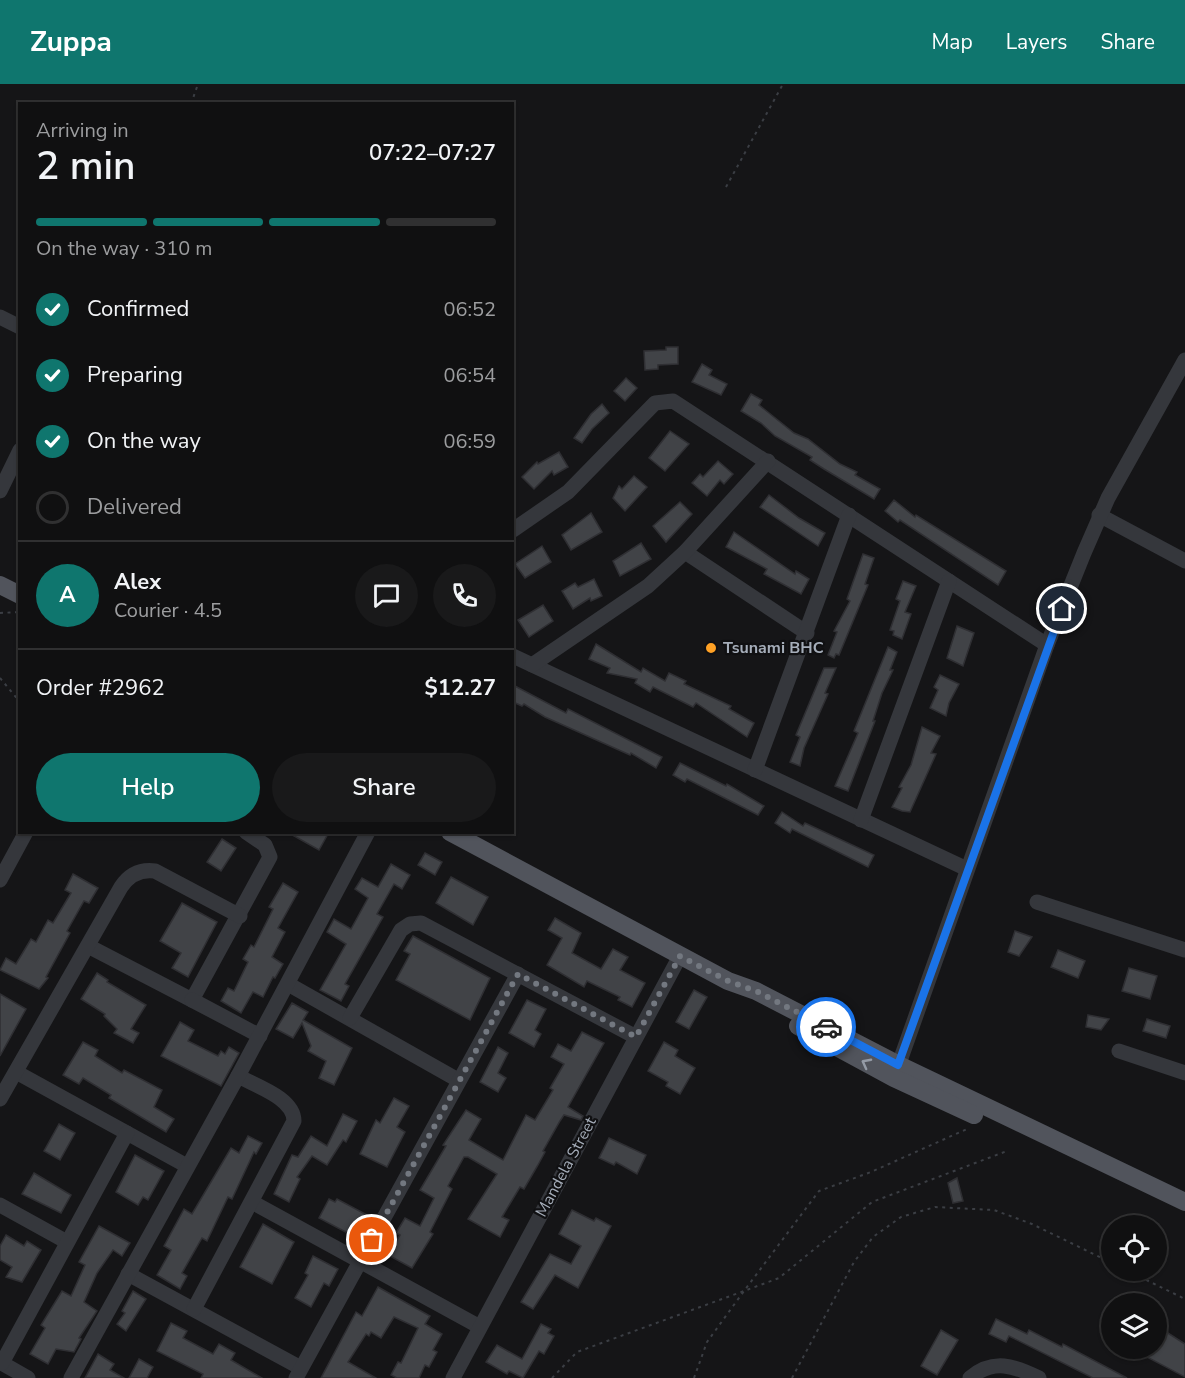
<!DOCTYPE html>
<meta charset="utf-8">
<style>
:root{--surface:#101011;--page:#19191a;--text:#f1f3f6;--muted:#9c9d9f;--line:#303031;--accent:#0f766e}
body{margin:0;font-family:"Nunito Sans",sans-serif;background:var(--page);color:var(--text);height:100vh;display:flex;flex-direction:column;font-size:22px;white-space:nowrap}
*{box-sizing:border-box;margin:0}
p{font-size:20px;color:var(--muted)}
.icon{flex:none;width:33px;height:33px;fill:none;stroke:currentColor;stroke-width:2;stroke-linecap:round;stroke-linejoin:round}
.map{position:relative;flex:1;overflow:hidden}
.side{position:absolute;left:18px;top:18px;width:496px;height:732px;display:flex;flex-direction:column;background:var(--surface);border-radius:0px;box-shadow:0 2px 4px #0004,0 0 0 2px var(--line)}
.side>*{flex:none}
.buttons{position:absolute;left:1101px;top:1131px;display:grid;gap:12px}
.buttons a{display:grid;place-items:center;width:66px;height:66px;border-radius:50%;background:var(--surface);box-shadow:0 2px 4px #0004,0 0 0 2px var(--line);font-size:30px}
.pin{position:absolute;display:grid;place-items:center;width:51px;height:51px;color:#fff;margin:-26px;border:3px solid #fff;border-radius:50%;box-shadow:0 2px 6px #0007}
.courier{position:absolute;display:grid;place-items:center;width:60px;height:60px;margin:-30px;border:4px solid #1a73e8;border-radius:50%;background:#fff;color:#222;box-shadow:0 2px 8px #0007}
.head em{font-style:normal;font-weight:600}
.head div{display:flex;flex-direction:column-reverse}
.head{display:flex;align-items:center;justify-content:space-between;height:102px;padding:0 18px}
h1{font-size:39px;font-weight:600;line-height:45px}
.bar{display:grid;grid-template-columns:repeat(4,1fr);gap:9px 6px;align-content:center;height:72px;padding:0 18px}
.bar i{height:8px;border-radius:4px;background:var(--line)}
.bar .current{background:var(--accent)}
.bar p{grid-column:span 4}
.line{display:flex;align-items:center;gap:15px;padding:0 18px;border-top:2px solid var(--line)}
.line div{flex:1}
.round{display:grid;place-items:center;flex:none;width:63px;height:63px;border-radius:32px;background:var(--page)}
ol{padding:0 18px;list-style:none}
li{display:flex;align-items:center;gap:18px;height:66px}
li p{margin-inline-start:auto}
li .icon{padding:6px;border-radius:50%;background:var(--accent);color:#fff;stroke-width:4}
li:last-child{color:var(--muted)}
li i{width:33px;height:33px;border:3px solid var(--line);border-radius:50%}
.button{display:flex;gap:12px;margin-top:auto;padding:12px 18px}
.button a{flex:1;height:69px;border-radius:36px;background:var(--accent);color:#fff;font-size:24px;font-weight:600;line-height:69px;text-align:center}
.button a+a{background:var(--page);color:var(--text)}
header{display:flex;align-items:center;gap:36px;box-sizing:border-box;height:84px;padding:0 30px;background:var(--accent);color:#fff}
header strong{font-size:28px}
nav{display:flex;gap:33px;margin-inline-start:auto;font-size:21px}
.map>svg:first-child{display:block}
.building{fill:#414347;stroke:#2f2f33;stroke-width:1.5}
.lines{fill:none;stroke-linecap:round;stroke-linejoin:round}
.path{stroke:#3b3e44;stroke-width:2;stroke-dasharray:3 4.5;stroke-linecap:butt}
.minor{stroke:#35373c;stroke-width:15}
.major{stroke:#51545c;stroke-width:18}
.oneway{stroke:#949ba6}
.done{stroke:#737880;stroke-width:6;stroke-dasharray:0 10.8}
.route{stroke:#1a73e8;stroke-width:8}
.poi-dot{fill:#ffa125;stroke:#101012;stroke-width:2}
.labels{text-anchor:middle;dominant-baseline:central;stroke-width:4.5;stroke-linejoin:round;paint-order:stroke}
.poi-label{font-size:16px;font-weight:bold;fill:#a5adb9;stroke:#101012;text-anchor:start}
.street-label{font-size:16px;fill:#a5adb9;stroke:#101012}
</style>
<header>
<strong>Zuppa</strong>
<nav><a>Map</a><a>Layers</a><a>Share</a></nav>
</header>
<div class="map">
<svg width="1185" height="1294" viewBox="0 0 1185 1294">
<rect width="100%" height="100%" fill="#151517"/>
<g class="building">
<path d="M 666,263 L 678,263 L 678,280 L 658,281 L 658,285 L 645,286 L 644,267 L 666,266 Z"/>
<path d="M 702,280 L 712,286 L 709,291 L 727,300 L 721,311 L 692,298 Z"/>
<path d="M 626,294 L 637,304 L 625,317 L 614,307 Z"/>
<path d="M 751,310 L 762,316 L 759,321 L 794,349 L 808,355 L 840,380 L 857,388 L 855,391 L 880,405 L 874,415 L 824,385 L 810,376 L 812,373 L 775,352 L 761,339 L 741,327 Z"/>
<path d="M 602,320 L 609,329 L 592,345 L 582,359 L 574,354 L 591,330 Z"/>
<path d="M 670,347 L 689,360 L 665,387 L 649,374 Z"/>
<path d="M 559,368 L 568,383 L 554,391 L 552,387 L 534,405 L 522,393 L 537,378 L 538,380 Z"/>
<path d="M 718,377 L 733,390 L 724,400 L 720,396 L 707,412 L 692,399 L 700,390 L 703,393 Z"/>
<path d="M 634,392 L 647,403 L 625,427 L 613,414 L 619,402 L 622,405 Z"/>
<path d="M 769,411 L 799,434 L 825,449 L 818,462 L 760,423 Z"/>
<path d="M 894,416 L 915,433 L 916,431 L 1006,487 L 998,501 L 900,436 L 898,438 L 885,427 Z"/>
<path d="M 680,418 L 692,430 L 666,458 L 653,442 Z"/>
<path d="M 591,429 L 602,448 L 571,466 L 562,451 Z"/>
<path d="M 734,448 L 795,490 L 796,487 L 809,495 L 801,510 L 764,490 L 767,485 L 726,463 Z"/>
<path d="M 641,459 L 651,475 L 620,492 L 613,477 Z"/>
<path d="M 542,462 L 551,478 L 525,494 L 515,480 Z"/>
<path d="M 863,470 L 874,474 L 865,500 L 868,501 L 839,571 L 836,570 L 834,574 L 828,571 L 837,548 L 834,547 L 850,517 L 847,515 Z"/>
<path d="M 594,495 L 602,512 L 591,517 L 590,514 L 573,525 L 562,507 L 575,499 L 578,503 Z"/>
<path d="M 903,497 L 916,502 L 905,528 L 911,530 L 902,555 L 893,551 L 894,547 L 890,546 L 900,517 L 896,515 Z"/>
<path d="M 543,521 L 553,537 L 529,553 L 518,536 Z"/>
<path d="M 957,542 L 974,549 L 963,582 L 947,574 Z"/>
<path d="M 596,560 L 641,588 L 643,584 L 665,597 L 669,589 L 686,597 L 684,600 L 731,622 L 729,625 L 754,639 L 747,653 L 696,619 L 693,623 L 653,603 L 650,608 L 635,599 L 637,595 L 607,589 L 610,584 L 589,575 Z"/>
<path d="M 888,563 L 897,568 L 890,586 L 893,586 L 882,609 L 873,637 L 875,637 L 848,707 L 835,702 L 858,649 L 854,647 Z"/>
<path d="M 824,584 L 836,584 L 825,609 L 828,610 L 804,664 L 800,682 L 790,678 L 800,653 L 796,651 Z"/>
<path d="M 940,591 L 959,600 L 949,619 L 946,632 L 930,624 L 938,606 L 934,603 Z"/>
<path d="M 513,601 L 566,629 L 568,625 L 662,673 L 656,684 L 631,669 L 630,671 L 545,633 L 524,620 L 522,622 L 513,618 Z"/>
<path d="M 922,643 L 940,652 L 931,669 L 936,670 L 910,728 L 902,727 L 892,723 L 902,704 L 899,703 L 911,681 Z"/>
<path d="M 680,679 L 726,702 L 727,700 L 764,722 L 758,731 L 687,695 L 685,698 L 673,691 Z"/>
<path d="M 782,728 L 803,742 L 805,739 L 874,771 L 868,783 L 792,745 L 790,749 L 775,739 Z"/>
<path d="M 287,748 L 329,748 L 319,766 Z"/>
<path d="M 222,755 L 236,764 L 221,787 L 207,778 Z"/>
<path d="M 425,769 L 442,778 L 435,791 L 418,781 Z"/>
<path d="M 391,780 L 410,791 L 402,805 L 394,800 L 377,830 L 383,833 L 345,900 L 349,902 L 341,917 L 320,906 L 346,860 L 327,848 L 334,835 L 351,845 L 368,814 L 355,805 L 362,794 L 378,803 Z"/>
<path d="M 73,790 L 98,804 L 89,819 L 84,817 L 67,847 L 70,849 L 46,893 L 48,894 L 39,905 L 0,886 L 6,874 L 16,880 L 31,855 L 36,858 L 48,836 L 53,839 L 71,809 L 65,806 Z"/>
<path d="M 451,793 L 488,813 L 473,841 L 436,819 Z"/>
<path d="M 283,799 L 298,808 L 278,844 L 285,848 L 272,873 L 283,880 L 275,894 L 273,893 L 263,913 L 253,908 L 241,929 L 221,917 L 228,904 L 234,907 L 248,878 L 243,875 L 251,861 L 254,863 L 273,825 L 269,823 Z"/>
<path d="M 182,819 L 217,838 L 188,893 L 172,884 L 181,869 L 160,857 Z"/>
<path d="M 555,834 L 581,849 L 572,869 L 601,885 L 613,865 L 628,873 L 620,886 L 645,899 L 632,923 L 618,916 L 620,913 L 587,897 L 584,903 L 547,881 L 562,854 L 548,846 Z"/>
<path d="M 1015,847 L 1032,853 L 1019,872 L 1008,868 Z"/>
<path d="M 413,852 L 490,894 L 470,936 L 396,896 L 410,870 L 404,867 Z"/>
<path d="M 1058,866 L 1085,877 L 1078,894 L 1051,883 Z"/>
<path d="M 1129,884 L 1157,892 L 1150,915 L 1122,907 Z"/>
<path d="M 97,889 L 108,896 L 107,898 L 146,921 L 131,945 L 139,949 L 133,959 L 114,949 L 117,945 L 104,932 L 105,930 L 81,915 Z"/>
<path d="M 694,906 L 707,913 L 689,945 L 676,938 Z"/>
<path d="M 0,910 L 26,925 L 0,972 Z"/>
<path d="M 527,916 L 546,925 L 535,946 L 541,950 L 534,963 L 509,949 Z"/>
<path d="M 292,919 L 308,928 L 303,936 L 352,964 L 334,1001 L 319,994 L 326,977 L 308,967 L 311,962 L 302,939 L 293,954 L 276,945 Z"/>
<path d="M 1088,931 L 1109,935 L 1101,946 L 1086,943 Z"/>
<path d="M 1147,935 L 1170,942 L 1166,954 L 1143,947 Z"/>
<path d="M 180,938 L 194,946 L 188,957 L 218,972 L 221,967 L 225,970 L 229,963 L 239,969 L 221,1002 L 161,972 Z"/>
<path d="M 582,948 L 604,959 L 568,1023 L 583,1032 L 581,1036 L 564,1031 L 560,1037 L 543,1067 L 545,1068 L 538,1081 L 524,1105 L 520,1103 L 502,1133 L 509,1136 L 500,1153 L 468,1135 L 497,1090 L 468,1073 L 464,1073 L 448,1102 L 452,1105 L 430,1148 L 433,1150 L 412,1184 L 388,1171 L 400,1151 L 396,1149 L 405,1134 L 420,1142 L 434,1114 L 420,1106 L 446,1062 L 443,1061 L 466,1026 L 481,1035 L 469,1056 L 503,1076 L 526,1031 L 535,1036 L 553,1006 L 550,1004 L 564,980 L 551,973 L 558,960 L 571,967 Z"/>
<path d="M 83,958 L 98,966 L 95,972 L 122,989 L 124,986 L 162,1006 L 154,1023 L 174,1035 L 166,1048 L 109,1014 L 111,1011 L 83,994 L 79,1000 L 63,991 Z"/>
<path d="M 664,958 L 678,966 L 675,972 L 695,984 L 680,1010 L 666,1002 L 668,998 L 648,987 Z"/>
<path d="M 498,963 L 508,969 L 498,989 L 506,994 L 498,1008 L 480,998 Z"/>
<path d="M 394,1014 L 409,1022 L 397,1043 L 405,1048 L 387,1083 L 360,1070 L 376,1036 L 380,1039 Z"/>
<path d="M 343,1030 L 357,1037 L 346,1058 L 343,1056 L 327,1081 L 312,1072 L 297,1093 L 300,1095 L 289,1118 L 274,1110 L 292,1071 L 298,1073 L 311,1052 L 327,1062 Z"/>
<path d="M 59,1040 L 75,1049 L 60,1076 L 44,1067 Z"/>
<path d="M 248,1052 L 262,1059 L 256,1070 L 254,1068 L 232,1115 L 228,1113 L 207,1157 L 202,1154 L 182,1189 L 187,1192 L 180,1205 L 157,1191 L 171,1166 L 164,1162 L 184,1125 L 192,1130 L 231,1064 L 239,1069 Z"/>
<path d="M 609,1054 L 646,1071 L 637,1090 L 616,1078 L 614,1081 L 599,1074 Z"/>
<path d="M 135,1071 L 164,1087 L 148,1116 L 143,1113 L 138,1121 L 116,1108 Z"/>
<path d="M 34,1089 L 71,1111 L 61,1129 L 22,1110 Z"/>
<path d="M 957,1094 L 963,1117 L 953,1119 L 948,1099 Z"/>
<path d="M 329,1115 L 335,1118 L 337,1115 L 369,1132 L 357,1154 L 319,1134 Z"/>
<path d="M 572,1126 L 594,1137 L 596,1134 L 611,1142 L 578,1204 L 555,1191 L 533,1225 L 521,1218 L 550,1170 L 571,1180 L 581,1162 L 559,1150 Z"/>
<path d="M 263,1140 L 294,1158 L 272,1200 L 240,1183 Z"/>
<path d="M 99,1142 L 130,1159 L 122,1172 L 113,1166 L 97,1189 L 84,1218 L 97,1227 L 79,1254 L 81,1255 L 74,1268 L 56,1265 L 48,1280 L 30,1270 L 45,1244 L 41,1241 L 62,1207 L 71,1212 L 85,1181 L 79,1178 Z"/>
<path d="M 6,1151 L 24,1162 L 27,1157 L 41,1166 L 22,1198 L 6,1193 L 12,1183 L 0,1176 L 0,1162 Z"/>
<path d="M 313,1172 L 338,1185 L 329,1202 L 324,1199 L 311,1223 L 295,1214 L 308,1191 L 305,1189 Z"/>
<path d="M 378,1203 L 430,1232 L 425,1240 L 442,1250 L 433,1266 L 437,1268 L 429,1283 L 425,1281 L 419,1294 L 397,1294 L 391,1291 L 398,1278 L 401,1279 L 418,1244 L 394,1233 L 381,1254 L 371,1248 L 369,1252 L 366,1250 L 348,1278 L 376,1294 L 321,1294 L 356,1228 L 362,1232 Z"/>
<path d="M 133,1207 L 146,1215 L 126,1247 L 117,1240 L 125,1229 L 122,1227 Z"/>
<path d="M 996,1235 L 1027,1250 L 1029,1246 L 1062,1263 L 1063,1260 L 1127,1294 L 1093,1294 L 1009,1252 L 1006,1258 L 989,1250 Z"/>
<path d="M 171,1239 L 187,1247 L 183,1254 L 213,1270 L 219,1260 L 235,1269 L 231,1276 L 262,1294 L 201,1294 L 203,1290 L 157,1267 Z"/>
<path d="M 541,1240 L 551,1245 L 548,1249 L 554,1252 L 544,1270 L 539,1267 L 523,1294 L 509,1287 L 507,1290 L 486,1278 L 497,1261 L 522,1275 Z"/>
<path d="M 1160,1244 L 1185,1260 L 1185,1293 L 1145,1272 L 1150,1264 L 1156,1264 L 1156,1250 Z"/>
<path d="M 941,1246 L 958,1256 L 937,1291 L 921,1282 Z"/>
<path d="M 98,1270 L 114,1280 L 110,1286 L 124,1294 L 85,1294 Z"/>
<path d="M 139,1275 L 153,1283 L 147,1294 L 129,1294 Z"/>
</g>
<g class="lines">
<g class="path">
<path d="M 191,20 L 198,0"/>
<path d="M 726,103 L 783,0"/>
<path d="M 0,529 L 20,528"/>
<path d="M 0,594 L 20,618"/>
<path d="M 1126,1186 L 1185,1215"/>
<path d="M 552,1294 L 577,1268 L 744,1207 L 819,1107 L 871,1088 L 967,1045"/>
<path d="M 694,1294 L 707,1258 L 744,1207 L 779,1194 L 872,1118 L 1007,1067"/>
<path d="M 792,1294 L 854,1178 L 873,1153 L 901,1133 L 935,1123 L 994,1126 L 1032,1140 L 1112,1179"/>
</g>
<g class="minor">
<path d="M 0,233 L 20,243"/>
<path d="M 0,407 L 20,366"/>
<path d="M 1099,431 L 1185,477"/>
<path d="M 513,446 L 568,408 L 655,319 L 673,317 L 1047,561"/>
<path d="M 685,468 L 807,549"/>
<path d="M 513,572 L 967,785"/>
<path d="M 532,581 L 648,502 L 685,468 L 768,377"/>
<path d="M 755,686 L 849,431"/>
<path d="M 861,736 L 949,497"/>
<path d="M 0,796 L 26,748"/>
<path d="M 1037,818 L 1185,866"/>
<path d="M 88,862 L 192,916 L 270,773 L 265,761 L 246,748"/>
<path d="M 288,900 L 458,996"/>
<path d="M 192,916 L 260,952"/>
<path d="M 350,934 L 401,846 L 410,840 L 421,839 L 636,953"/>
<path d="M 1119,967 L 1185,989"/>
<path d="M 16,988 L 187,1082"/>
<path d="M 895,991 L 1047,561 L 1084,469 L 1108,414 L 1185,276"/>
<path d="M 0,1015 L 121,803 C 129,791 140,785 155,787 L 240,832"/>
<path d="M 252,1118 L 480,1243"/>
<path d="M 0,1121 L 67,1158"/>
<path d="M 128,1190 L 301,1284"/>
<path d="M 194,1225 L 294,1037 C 294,1014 256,1002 238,992"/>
<path d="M 0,1278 L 28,1294"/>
<path d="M 2,1279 L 127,1049"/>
<path d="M 71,1294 L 238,992 L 368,748"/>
<path d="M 296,1294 L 518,890"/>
<path d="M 453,1294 L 680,872"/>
<path d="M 970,1294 C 993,1274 1015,1282 1039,1294"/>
</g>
<g class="major">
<path d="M 0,501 L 20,511"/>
<path d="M 450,748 L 728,897 L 756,907 L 899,981 L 1185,1118"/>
<path d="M 798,942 L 894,994 L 974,1031"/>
</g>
</g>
<defs><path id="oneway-chevron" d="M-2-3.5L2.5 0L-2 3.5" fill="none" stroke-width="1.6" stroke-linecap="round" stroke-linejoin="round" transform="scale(1.5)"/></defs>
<use class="oneway" href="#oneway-chevron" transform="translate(866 979) rotate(-152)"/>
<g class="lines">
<path class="done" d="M 372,1156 L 518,890 L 636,953 L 680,872 L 728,897 L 756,907 L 826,943"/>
<path class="route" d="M 826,943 L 898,981 L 1062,525"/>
</g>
<circle class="poi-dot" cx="711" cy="564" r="6"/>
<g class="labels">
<g class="poi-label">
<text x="723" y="564">Tsunami BHC</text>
</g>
<g class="street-label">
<text transform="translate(566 1083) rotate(-62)">Mandela Street</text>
</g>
</g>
</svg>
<div class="buttons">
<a><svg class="icon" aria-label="locate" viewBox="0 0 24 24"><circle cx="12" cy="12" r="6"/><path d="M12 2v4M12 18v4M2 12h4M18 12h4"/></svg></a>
<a><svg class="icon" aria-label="layers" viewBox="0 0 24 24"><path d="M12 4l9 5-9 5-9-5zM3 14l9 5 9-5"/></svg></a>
</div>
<div class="pin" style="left:372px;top:1156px;background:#ea580c"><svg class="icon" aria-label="bag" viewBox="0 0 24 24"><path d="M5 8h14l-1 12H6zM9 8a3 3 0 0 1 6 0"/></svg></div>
<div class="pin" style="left:1062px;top:525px;background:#1f2937"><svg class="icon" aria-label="home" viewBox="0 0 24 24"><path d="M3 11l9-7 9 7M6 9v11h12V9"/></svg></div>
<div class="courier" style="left:826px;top:943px"><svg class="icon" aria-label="car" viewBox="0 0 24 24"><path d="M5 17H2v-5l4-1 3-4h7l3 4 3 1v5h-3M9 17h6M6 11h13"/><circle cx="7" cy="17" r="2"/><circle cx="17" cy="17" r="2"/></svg></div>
<section class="side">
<div class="head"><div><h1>2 min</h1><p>Arriving in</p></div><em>07:22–07:27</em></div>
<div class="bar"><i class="current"></i><i class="current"></i><i class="current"></i><i></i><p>On the way · 310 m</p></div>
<ol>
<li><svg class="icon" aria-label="check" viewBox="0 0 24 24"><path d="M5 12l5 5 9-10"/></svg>Confirmed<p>06:52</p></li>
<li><svg class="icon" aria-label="check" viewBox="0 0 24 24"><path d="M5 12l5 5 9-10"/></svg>Preparing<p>06:54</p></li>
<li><svg class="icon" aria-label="check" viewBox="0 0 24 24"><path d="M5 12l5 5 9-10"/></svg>On the way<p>06:59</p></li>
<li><i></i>Delivered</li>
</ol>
<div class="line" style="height:108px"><b class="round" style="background:var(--accent);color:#fff">A</b><div><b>Alex</b><p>Courier · 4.5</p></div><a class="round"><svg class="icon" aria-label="chat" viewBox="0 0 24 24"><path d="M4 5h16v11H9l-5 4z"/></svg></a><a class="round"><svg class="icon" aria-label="phone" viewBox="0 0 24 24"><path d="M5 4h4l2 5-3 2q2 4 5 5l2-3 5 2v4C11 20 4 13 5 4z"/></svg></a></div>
<div class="line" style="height:78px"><div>Order #2962</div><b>$12.27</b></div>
<div class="button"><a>Help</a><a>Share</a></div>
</section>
</div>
